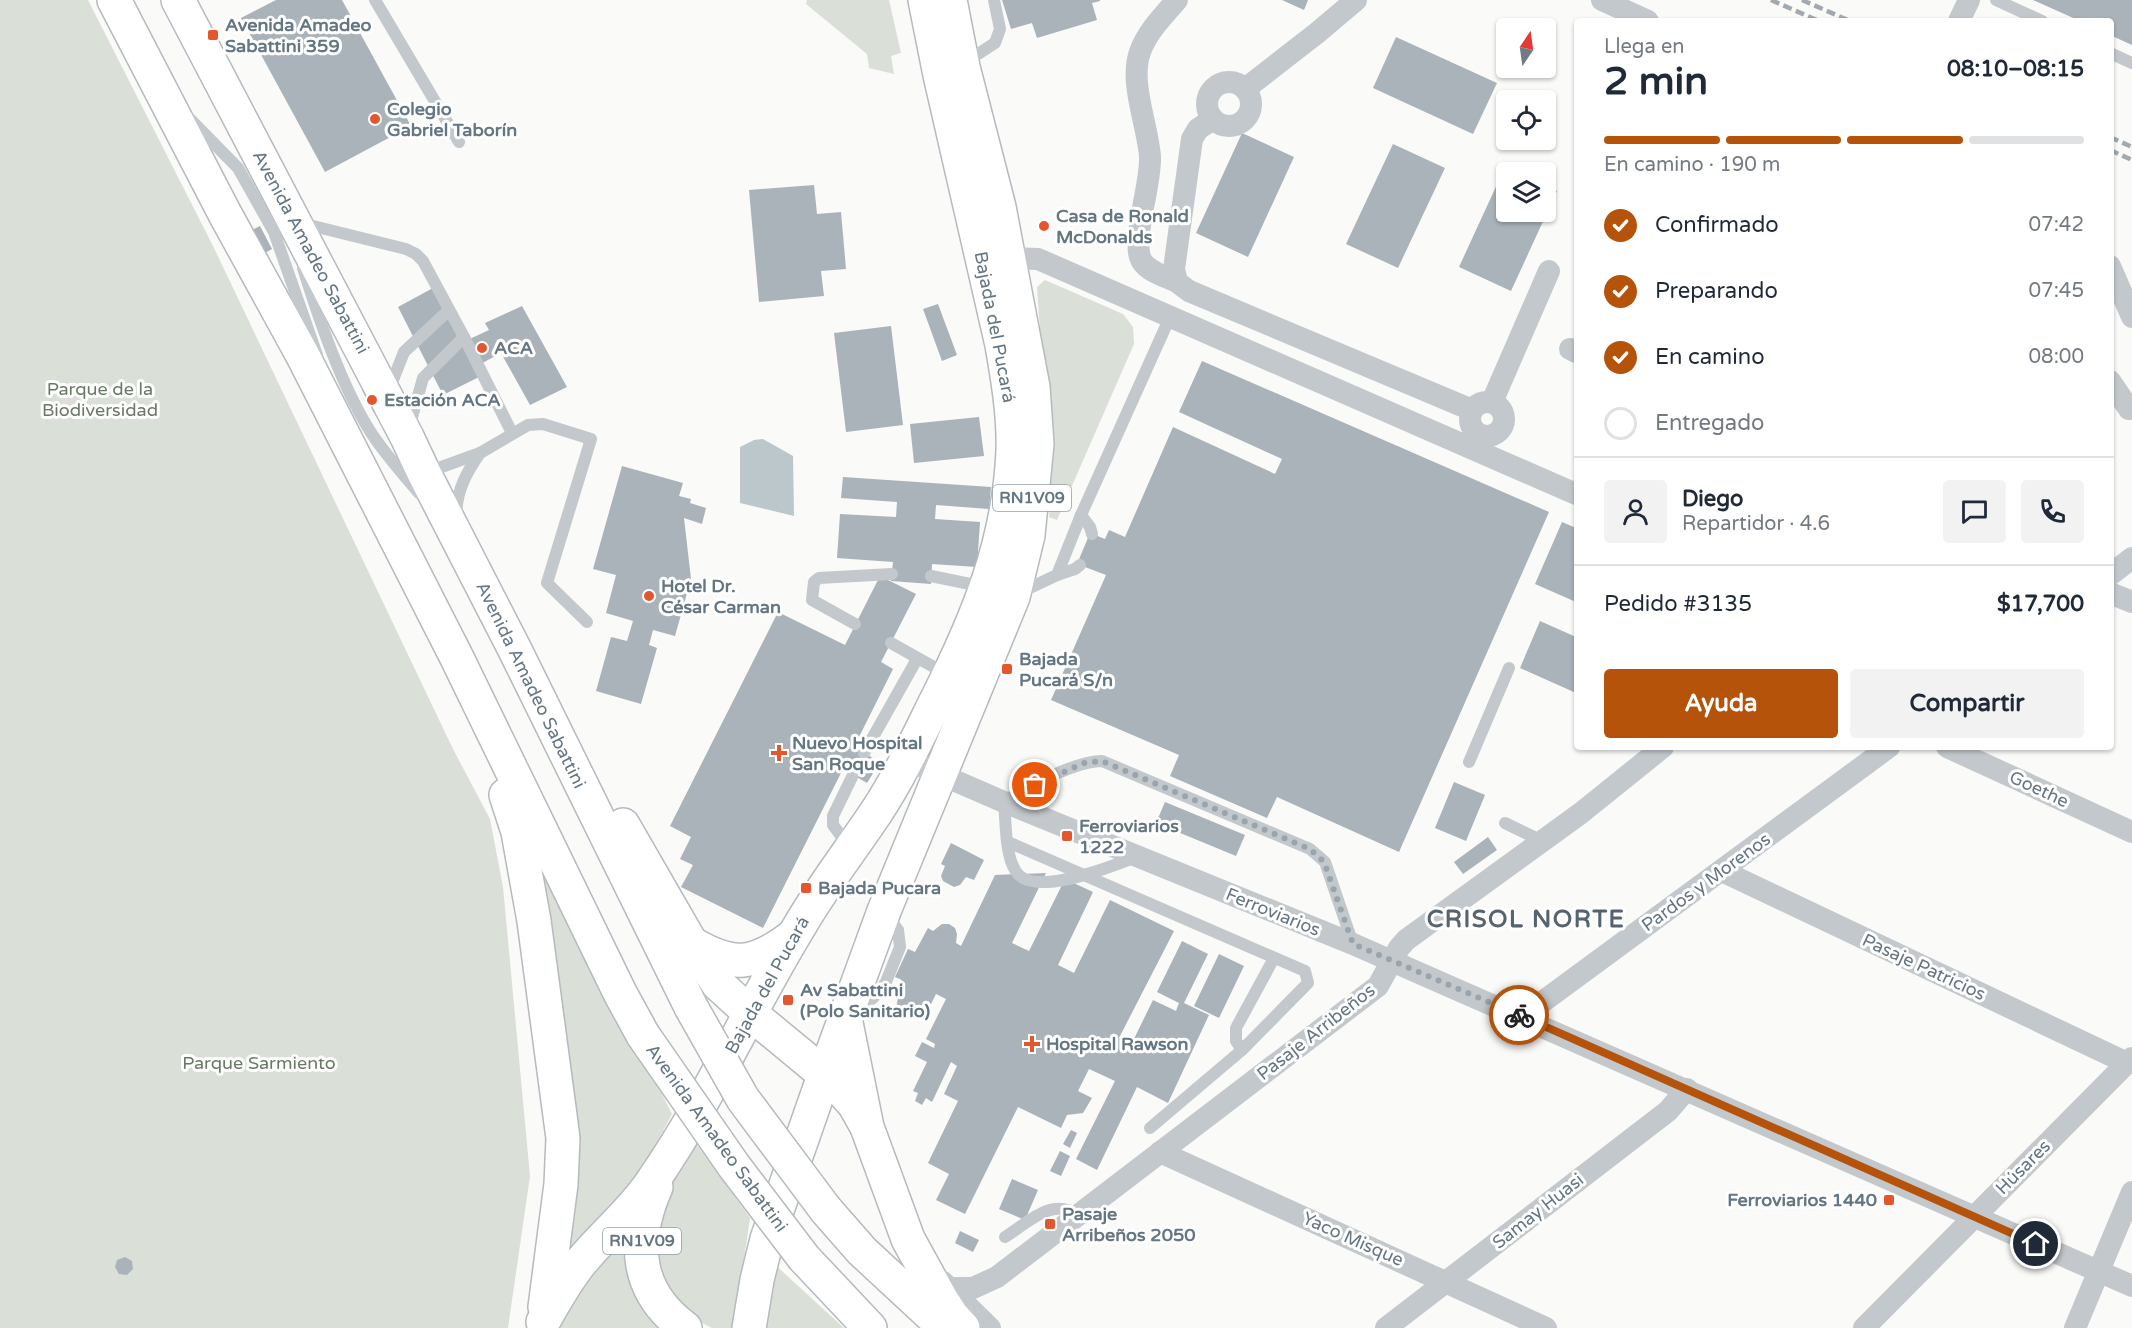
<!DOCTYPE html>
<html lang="es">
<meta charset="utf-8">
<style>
:root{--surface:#fff;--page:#f2f2f3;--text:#1f2937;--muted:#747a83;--line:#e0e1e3;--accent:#b45309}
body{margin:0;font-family:"Varela Round",sans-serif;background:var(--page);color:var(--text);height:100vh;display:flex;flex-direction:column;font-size:22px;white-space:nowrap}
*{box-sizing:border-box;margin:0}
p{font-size:20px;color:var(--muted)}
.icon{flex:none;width:33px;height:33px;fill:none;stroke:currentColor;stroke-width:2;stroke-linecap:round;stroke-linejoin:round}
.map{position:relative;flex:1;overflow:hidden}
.side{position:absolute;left:1574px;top:18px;width:540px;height:732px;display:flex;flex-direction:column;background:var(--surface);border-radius:6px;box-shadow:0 2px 4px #0004}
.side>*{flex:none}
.needle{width:39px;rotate:13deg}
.fabs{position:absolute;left:1496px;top:18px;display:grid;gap:12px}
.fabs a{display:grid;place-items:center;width:60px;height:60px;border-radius:6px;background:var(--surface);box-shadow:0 2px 4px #0004;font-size:30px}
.pin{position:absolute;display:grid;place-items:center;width:51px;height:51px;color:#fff;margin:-26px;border:3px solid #fff;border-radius:50%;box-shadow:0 2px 6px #0007}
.courier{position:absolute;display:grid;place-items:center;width:60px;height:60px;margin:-30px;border:4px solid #b45309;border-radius:50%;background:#fff;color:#222;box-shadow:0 2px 8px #0007}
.headline em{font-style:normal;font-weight:700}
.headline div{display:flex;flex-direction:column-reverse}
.headline{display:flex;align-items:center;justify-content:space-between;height:102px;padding:0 30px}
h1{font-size:39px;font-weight:700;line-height:45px}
.bar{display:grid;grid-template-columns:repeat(4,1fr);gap:9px 6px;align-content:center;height:72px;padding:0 30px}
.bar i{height:8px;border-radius:4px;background:var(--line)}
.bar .on{background:var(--accent)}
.bar p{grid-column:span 4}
.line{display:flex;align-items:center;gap:15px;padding:0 30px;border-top:2px solid var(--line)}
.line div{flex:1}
.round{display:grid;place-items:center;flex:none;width:63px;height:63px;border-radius:6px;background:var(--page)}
ol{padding:0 30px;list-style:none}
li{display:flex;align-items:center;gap:18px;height:66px}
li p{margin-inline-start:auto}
li .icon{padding:6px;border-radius:50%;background:var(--accent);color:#fff;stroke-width:4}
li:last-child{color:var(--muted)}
li i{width:33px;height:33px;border:3px solid var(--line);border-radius:50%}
.cta{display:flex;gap:12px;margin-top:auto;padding:12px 30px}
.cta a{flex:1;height:69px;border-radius:6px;background:var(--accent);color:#fff;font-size:24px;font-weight:700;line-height:69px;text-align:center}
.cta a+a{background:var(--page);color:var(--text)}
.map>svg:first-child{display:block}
.green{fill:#dadfd7}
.water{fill:#bbc7cb}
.building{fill:#aab3b9}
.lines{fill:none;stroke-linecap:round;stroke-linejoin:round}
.primary-casing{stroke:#b5babe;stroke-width:36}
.service{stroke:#c3c8cc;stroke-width:12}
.minor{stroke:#c3c8cc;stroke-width:22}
.primary{stroke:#fff;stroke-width:33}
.rail{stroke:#a2aab0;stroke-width:4.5;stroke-dasharray:9 4.5;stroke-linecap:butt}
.primary-bridge-casing{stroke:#b5babe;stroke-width:36;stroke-linecap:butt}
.primary-bridge{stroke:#fff;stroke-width:33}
.done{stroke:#99a4ac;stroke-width:6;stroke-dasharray:0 10.8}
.route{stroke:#b45309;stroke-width:8}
.poi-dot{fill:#e4572e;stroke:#fff;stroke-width:2}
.labels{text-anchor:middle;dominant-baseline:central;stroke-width:6;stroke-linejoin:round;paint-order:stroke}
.shield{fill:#fff;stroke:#939fa8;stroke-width:1.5}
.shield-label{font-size:16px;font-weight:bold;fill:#657683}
.poi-label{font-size:18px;font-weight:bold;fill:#657683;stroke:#fff;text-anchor:start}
.street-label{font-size:18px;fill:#657683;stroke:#fff}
.park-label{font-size:18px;fill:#687a64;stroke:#fff}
.district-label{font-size:24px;font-weight:bold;letter-spacing:1.5px;fill:#57646e;stroke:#fff}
</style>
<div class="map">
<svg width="2132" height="1328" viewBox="0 0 2132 1328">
<rect width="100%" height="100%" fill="#fafaf8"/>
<g class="green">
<path d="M 0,0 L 88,0 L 213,246 L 453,749 L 490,819 L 503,887 L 530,1176 L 508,1328 L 0,1328 Z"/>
<path d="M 807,0 L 889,0 L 901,53 L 891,56 L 894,74 L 869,68 L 867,54 L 806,4 Z"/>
<path d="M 1045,280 L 1123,314 L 1133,327 L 1134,344 L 1057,520 L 1049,517 L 1051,492 L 1037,287 Z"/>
<path d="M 520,806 L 557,884 L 672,1114 L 646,1163 L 557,1270 Z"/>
<path d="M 690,1135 L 750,1218 L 734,1328 L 712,1328 L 692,1318 L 674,1305 L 657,1265 L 656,1237 L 667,1182 Z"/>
<path d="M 625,1233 L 627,1267 L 640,1303 L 660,1328 L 553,1328 L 560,1308 Z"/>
<path d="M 772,1262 L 844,1328 L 759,1328 Z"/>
</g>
<path class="water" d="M 763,439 L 793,456 L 794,516 L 740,503 L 740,447 L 754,440 Z"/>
<g class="building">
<path d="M 276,0 L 342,0 L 411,126 L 325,172 L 241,18 Z"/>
<path d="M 1002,0 L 1100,0 L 1100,1 L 1092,3 L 1097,20 L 1037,38 L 1032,23 L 1011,29 Z"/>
<path d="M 1282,0 L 1308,0 L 1304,10 Z"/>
<path d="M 2033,0 L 2132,0 L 2132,45 L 2110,35 L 2110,21 L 2080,21 Z"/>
<path d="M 1396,37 L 1497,83 L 1473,134 L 1373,88 Z"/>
<path d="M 1242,133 L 1294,157 L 1248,257 L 1196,233 Z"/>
<path d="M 1393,144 L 1445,168 L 1398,268 L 1346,244 Z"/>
<path d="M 1505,167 L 1518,172 L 1506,172 L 1506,212 L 1545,212 L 1545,185 L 1557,191 L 1511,291 L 1459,267 Z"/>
<path d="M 814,185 L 817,214 L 841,212 L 846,269 L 821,271 L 824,296 L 759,302 L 749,190 Z"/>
<path d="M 260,226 L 272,249 L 265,253 L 252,230 Z"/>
<path d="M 433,288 L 461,343 L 489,330 L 485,323 L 522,306 L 567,387 L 530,405 L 501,353 L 473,368 L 479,377 L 443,395 L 398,307 Z"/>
<path d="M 938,304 L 957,355 L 942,361 L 923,309 Z"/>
<path d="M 891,326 L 903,425 L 846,432 L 834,333 Z"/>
<path d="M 1202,361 L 1549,512 L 1399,852 L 1277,797 L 1267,818 L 1170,776 L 1179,755 L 1051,700 L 1106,575 L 1077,564 L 1090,533 L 1105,539 L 1109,530 L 1125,537 L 1173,427 L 1275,474 L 1282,459 L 1179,412 Z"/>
<path d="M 369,386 L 382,409 L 374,413 L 362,390 Z"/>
<path d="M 979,417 L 984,456 L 914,463 L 910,424 Z"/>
<path d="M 622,466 L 683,483 L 679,496 L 691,499 L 690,503 L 706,508 L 702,524 L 684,518 L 691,579 L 675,636 L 653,630 L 649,645 L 657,648 L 641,704 L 596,691 L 611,637 L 627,641 L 633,621 L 606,613 L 616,575 L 593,569 Z"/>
<path d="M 843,477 L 991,487 L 989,509 L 936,505 L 935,519 L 980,522 L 977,567 L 932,564 L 931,584 L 891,581 L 893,562 L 837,558 L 840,514 L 896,517 L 897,502 L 841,498 Z"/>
<path d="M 1562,522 L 1576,528 L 1576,602 L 1535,584 Z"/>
<path d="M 880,576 L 916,594 L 881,662 L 893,669 L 854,747 L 880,762 L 867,783 L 843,769 L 763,928 L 681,887 L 693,865 L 680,859 L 691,837 L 670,826 L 778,612 L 845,645 Z"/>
<path d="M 1540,621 L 1576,637 L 1576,693 L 1520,668 Z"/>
<path d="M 1454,782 L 1485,795 L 1466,841 L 1435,828 Z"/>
<path d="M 1165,802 L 1245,835 L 1236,856 L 1156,823 Z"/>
<path d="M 1488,837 L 1497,850 L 1463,874 L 1454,862 Z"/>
<path d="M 951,843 L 984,860 L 974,880 L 966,877 L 960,885 L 954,887 L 943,881 L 941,876 L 945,866 L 941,864 Z"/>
<path d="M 1046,873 L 1012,943 L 1029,951 L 1065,879 L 1093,892 L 1058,965 L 1074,973 L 1110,900 L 1174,931 L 1119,1038 L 1131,1045 L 1153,1000 L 1176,1011 L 1179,1003 L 1157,992 L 1182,941 L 1208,954 L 1184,1003 L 1209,1015 L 1168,1103 L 1137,1087 L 1097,1170 L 1076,1159 L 1115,1081 L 1089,1069 L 1078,1091 L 1092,1098 L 1083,1113 L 1067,1115 L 1061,1128 L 1018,1107 L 965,1214 L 936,1200 L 949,1174 L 928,1163 L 958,1101 L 944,1094 L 957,1066 L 951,1062 L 932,1102 L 926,1098 L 922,1105 L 915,1101 L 918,1093 L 913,1091 L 927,1062 L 915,1056 L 922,1042 L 934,1048 L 935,1044 L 926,1039 L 946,999 L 936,994 L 927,1012 L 922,1010 L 914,1018 L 907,1019 L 900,1014 L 896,1008 L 898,998 L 894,995 L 902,980 L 895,977 L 908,949 L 915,952 L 928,928 L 933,931 L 942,924 L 949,924 L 955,928 L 957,934 L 956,943 L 961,946 L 995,875 Z"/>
<path d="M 1219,954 L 1244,966 L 1219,1018 L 1194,1006 Z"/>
<path d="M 1071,1130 L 1077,1133 L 1070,1148 L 1063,1144 Z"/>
<path d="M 1060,1151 L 1070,1156 L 1061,1176 L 1050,1171 Z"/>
<path d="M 1012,1179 L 1038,1190 L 1025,1220 L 999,1209 Z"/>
<path d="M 960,1231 L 979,1240 L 973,1252 L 955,1243 Z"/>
<path d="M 125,1257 L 132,1261 L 133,1269 L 127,1275 L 119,1274 L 115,1267 L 117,1260 Z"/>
</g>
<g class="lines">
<defs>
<g id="primary">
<path d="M 114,0 L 225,214 L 302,354 L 457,658 L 620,993 L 643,1035"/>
<path d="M 178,0 L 407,437 L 424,473 L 515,650 L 691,1007"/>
<path d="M 506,795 L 518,832 L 534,921 L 563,1138 L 561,1184 L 545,1307"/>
<path d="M 623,825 L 691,943 L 718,984 L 750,1013 L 836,1084 L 854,1104 L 867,1127"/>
<path d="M 691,943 C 733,968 754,966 793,936"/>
<path d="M 845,1018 L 867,1127 L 908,1239 L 941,1299 L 952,1316 L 963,1328"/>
<path d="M 656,1187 C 632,1242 635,1291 685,1328"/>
<path d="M 826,1210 L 862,1251 L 945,1328"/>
<path d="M 804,1258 L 870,1328"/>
<path d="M 543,1322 C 555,1301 566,1280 582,1261 C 604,1234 632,1212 652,1182 C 708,1101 748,1011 799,927 C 822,887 851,850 877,811 C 900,776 918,737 937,699 C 978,618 1009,542 1013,451 C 1014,415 1008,380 1002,345 L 940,75 L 925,0"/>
<path d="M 749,1328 L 757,1280 L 767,1239 L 825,1073 L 884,911 L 1013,597 L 1028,535 L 1037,444 L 1033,387 L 999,207 L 963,67 L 950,0"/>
</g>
</defs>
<use href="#primary" class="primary-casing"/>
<g class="service">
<path d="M 375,0 L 459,142"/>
<path d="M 1996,0 L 2042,21"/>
<path d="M 2110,53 L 2132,63"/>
<path d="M 978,54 L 995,43 L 1000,29 L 994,0"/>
<path d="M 189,118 L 238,168 L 274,232 L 317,355"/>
<path d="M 301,223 L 406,249 L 416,254 L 423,261 L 464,337 L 512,433"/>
<path d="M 303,268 C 319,319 341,385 370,431 C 384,453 402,473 419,493"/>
<path d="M 389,390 L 404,352 L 449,310"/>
<path d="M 409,428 L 423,378 L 464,337"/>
<path d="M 425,473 L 480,453 L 528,425 L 543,424 L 591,439 L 547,583 L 587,622"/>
<path d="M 456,515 C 457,490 466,473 480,453"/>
<path d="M 1081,515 L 1090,527 L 1092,534"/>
<path d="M 1057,575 L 1075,569 L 1080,565"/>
<path d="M 931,576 L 985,587"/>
<path d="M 1019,593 L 1057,575 L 1081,515 L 1170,317"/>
<path d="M 855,624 L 812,600 L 814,582 L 819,578 L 892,574"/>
<path d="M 891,643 L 948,675"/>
<path d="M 864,753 L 917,659"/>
<path d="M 1469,762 L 1509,668"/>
<path d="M 1505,823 L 1542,841"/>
<path d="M 1008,842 L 1305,971 L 1308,983 L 1242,1050 L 1150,1128"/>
<path d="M 850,848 L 833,825 L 833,816 L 853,775"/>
<path d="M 1136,857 C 1112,866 1031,900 1015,870 C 1005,854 1006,822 1004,802 C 1026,787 1076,761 1102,761 L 1310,849 L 1325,862 L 1353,944"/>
<path d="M 857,1009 L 873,998 L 886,982 L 900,947 L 898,930 L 886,914"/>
<path d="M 1242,1050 L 1236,1041 L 1236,1028 L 1274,958"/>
<path d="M 1005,1237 C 1029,1222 1051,1197 1078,1215"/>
</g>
<g class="minor">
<path d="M 1602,0 L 1648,21"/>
<path d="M 1959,21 L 1969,0"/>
<circle cx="1229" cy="104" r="22"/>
<path d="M 1245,89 L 1317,33 L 1356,0"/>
<path d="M 1213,119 L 1198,129 L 1192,139 L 1174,269 L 1177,282 L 1189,291 L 1472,410"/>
<path d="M 1009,258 L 1038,259 L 1576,494"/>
<path d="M 2110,266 L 2132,317"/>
<path d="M 1177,282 C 1165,276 1144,271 1140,257 C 1133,235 1151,185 1150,157 C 1148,126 1129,82 1140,52 C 1147,32 1163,16 1177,0"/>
<path d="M 1570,349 L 1576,352"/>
<path d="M 2110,381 L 2129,409"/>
<circle cx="1487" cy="419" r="17"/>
<path d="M 1492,402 L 1549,271"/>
<path d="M 2110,575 L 2132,558"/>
<path d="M 2110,593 L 2132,602"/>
<path d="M 1947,747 L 2132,832"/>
<path d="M 907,760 L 1004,802 L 1353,944 L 2132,1286"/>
<path d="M 1722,871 L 2127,1063"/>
<path d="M 1522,1017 L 1889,747"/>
<path d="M 1160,1152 L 1546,1328"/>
<path d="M 943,1282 L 990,1328"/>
<path d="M 949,1288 L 973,1288 L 997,1277 L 1378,986 L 1399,948 L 1406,940 L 1581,813 L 1663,747"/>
<path d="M 1386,1328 L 1668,1111 L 1687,1089"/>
<path d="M 1864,1328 L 2132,1058"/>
<path d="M 2075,1328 L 2132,1192"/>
</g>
<use href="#primary" class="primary"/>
<g class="rail">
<path d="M 1771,0 L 1819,21"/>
<path d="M 1802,0 L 1850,21"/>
<path d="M 2110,137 L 2132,147"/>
<path d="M 2110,150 L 2132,160"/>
</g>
<defs>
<g id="primary-bridge">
<path d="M 691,1007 L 743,1099 L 826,1210"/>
<path d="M 643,1035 L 734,1166 L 804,1258"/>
</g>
</defs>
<use href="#primary-bridge" class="primary-bridge-casing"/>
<use href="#primary-bridge" class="primary-bridge"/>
</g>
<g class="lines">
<path class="done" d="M 1035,785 L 1084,763 L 1102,761 L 1310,849 L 1324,862 L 1353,944 L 1519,1015"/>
<path class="route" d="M 1519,1015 L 2036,1244"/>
</g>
<g class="poi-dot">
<rect x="207" y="29" width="12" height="12" rx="3"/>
<circle cx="375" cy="119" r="6"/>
<circle cx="1044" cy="226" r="6"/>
<circle cx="482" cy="348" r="6"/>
<circle cx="372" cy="400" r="6"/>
<circle cx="649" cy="596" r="6"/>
<rect x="1001" y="663" width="12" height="12" rx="3"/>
<path d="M776 744h6v6h6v6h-6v6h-6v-6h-6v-6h6z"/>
<rect x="1061" y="830" width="12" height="12" rx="3"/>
<rect x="800" y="882" width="12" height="12" rx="3"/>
<rect x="782" y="994" width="12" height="12" rx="3"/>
<path d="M1029 1035h6v6h6v6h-6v6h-6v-6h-6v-6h6z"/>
<rect x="1883" y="1194" width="12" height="12" rx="3"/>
<rect x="1044" y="1218" width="12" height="12" rx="3"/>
</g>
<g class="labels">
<g class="shield">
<rect x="993" y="485" width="78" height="26" rx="4.5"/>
<rect x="603" y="1228" width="78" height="26" rx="4.5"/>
</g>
<g class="shield-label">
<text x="1032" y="498">RN1V09</text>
<text x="642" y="1241">RN1V09</text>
</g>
<g class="poi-label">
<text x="225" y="25">Avenida Amadeo<tspan x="225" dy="21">Sabattini 359</tspan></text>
<text x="387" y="109">Colegio<tspan x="387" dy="21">Gabriel Taborín</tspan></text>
<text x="1056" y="216">Casa de Ronald<tspan x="1056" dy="21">McDonalds</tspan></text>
<text x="494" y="348">ACA</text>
<text x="384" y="400">Estación ACA</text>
<text x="661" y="586">Hotel Dr.<tspan x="661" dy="21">César Carman</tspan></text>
<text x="1019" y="659">Bajada<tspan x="1019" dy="21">Pucará S/n</tspan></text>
<text x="792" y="743">Nuevo Hospital<tspan x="792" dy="21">San Roque</tspan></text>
<text x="1079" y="826">Ferroviarios<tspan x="1079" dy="21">1222</tspan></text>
<text x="818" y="888">Bajada Pucara</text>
<text x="800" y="990">Av Sabattini<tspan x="800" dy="21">(Polo Sanitario)</tspan></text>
<text x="1046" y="1044">Hospital Rawson</text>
<text x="1877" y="1200" text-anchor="end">Ferroviarios 1440</text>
<text x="1062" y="1214">Pasaje<tspan x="1062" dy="21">Arribeños 2050</tspan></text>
</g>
<g class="street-label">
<text transform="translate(311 252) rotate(62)">Avenida Amadeo Sabattini</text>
<text transform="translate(995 327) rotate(79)">Bajada del Pucará</text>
<text transform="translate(531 685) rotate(64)">Avenida Amadeo Sabattini</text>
<text transform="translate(2039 789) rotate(25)">Goethe</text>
<text transform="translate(1706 882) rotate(-36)">Pardos y Morenos</text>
<text transform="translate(1273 912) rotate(22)">Ferroviarios</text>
<text transform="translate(1924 967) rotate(25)">Pasaje Patricios</text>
<text transform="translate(767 985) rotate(-61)">Bajada del Pucará</text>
<text transform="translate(1316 1032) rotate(-38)">Pasaje Arribeños</text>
<text transform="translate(717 1138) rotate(54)">Avenida Amadeo Sabattini</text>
<text transform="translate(2023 1167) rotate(-45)">Húsares</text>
<text transform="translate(1538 1211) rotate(-38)">Samay Huasi</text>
<text transform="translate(1353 1239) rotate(24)">Yaco Misque</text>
</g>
<g class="park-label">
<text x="100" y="389">Parque de la<tspan x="100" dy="21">Biodiversidad</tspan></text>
<text x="259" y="1063">Parque Sarmiento</text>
</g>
<g class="district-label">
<text x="1526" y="919">CRISOL NORTE</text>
</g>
</g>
</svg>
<div class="fabs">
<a><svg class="needle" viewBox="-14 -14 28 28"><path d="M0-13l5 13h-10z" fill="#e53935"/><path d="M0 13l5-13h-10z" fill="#747a83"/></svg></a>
<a><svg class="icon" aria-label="locate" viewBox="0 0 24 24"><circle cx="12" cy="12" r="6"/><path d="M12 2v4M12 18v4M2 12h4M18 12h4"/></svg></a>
<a><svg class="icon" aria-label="layers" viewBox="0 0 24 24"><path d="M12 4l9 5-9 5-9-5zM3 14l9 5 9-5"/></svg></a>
</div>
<div class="pin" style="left:1035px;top:785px;background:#ea580c"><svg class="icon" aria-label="bag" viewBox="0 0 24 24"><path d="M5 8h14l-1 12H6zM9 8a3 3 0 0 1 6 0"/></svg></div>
<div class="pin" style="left:2036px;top:1244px;background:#1f2937"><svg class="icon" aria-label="home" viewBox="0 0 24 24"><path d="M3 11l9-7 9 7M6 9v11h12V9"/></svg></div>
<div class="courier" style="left:1519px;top:1015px"><svg class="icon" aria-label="bike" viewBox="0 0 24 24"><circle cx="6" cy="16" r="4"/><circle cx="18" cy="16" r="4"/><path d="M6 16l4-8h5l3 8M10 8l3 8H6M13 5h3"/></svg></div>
<section class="side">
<div class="headline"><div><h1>2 min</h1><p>Llega en</p></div><em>08:10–08:15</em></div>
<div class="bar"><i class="on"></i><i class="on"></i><i class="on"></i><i></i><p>En camino · 190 m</p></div>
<ol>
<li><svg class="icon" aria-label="check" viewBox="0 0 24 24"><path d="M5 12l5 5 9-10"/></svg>Confirmado<p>07:42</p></li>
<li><svg class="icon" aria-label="check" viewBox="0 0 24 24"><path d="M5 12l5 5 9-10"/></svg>Preparando<p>07:45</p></li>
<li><svg class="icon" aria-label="check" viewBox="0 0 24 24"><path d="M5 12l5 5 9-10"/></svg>En camino<p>08:00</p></li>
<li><i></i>Entregado</li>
</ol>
<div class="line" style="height:108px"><a class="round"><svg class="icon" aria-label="person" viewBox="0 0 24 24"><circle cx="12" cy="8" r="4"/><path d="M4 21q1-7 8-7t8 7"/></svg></a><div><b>Diego</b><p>Repartidor · 4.6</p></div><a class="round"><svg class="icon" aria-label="chat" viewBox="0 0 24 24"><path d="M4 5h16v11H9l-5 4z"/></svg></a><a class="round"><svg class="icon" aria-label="phone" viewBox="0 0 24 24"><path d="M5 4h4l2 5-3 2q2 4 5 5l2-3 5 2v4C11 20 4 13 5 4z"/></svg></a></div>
<div class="line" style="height:78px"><div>Pedido #3135</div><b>$17,700</b></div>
<div class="cta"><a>Ayuda</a><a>Compartir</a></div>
</section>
</div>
